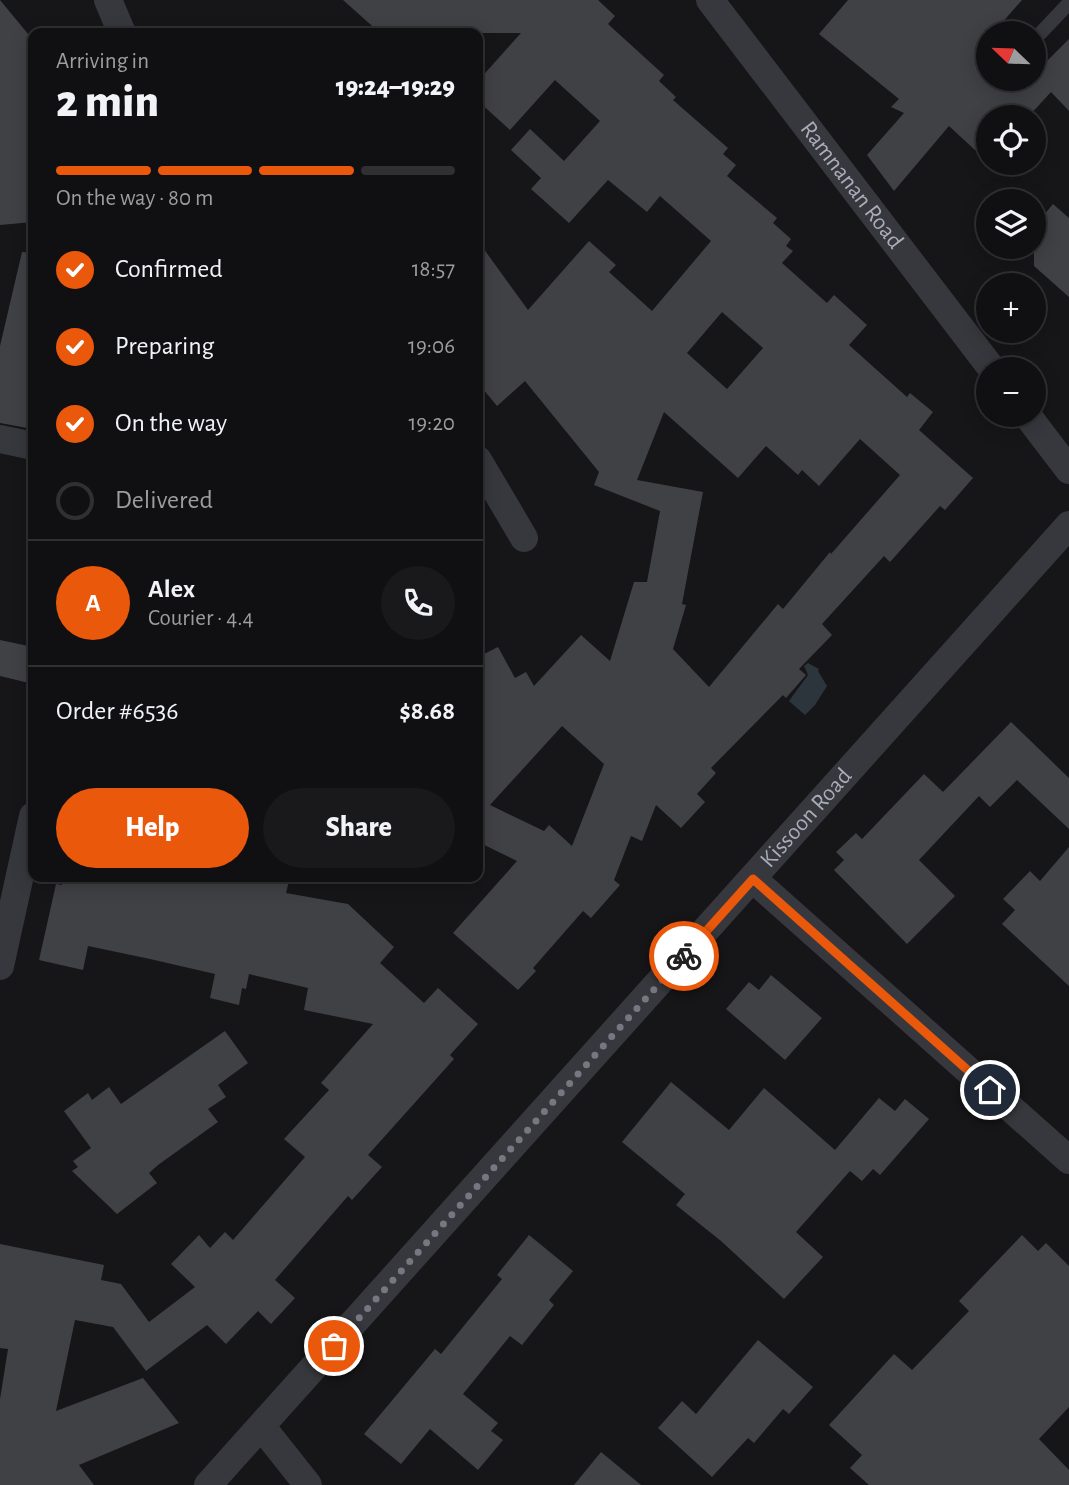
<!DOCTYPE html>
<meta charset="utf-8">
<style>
:root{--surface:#101012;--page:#19191b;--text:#f1f3f6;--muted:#9c9d9f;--line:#303032;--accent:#ea580c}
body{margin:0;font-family:"Alegreya Sans",sans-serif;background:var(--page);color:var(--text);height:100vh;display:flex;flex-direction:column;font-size:26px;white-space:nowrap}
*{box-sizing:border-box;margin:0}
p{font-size:23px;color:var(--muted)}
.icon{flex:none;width:38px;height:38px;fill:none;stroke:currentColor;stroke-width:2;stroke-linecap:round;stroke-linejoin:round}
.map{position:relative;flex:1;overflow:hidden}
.details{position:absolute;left:28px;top:28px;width:455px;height:854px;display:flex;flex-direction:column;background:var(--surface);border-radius:14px;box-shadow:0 4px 18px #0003,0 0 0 2px var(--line)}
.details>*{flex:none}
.needle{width:46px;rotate:293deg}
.fabs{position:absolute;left:976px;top:21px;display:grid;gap:14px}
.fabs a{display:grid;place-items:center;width:70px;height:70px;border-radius:50%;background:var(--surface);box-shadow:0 4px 18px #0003,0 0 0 2px var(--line);font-size:35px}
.pin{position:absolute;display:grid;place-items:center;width:60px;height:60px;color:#fff;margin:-30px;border:4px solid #fff;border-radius:50%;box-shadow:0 2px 7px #0007}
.courier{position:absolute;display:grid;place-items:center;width:70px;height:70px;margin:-35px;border:5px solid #ea580c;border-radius:50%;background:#fff;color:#222;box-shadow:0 2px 9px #0007}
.headline em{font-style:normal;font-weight:800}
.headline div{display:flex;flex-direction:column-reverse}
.headline{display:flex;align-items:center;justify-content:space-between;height:119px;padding:0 28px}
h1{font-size:46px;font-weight:800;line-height:52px}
.bar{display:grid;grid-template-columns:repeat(4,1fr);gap:10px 7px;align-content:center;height:84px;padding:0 28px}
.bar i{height:9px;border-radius:5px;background:var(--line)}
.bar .active{background:var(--accent)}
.bar p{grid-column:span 4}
.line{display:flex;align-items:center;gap:18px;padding:0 28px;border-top:2px solid var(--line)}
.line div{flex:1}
.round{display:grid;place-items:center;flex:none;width:74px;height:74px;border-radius:37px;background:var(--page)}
ol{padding:0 28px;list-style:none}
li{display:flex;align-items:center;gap:21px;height:77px}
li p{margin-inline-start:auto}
li .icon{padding:7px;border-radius:50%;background:var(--accent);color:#fff;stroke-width:4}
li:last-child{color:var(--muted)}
li i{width:38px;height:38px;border:4px solid var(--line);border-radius:50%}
.primary-button{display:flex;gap:14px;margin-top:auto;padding:14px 28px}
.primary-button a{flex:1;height:80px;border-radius:42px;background:var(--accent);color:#fff;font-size:28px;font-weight:800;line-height:80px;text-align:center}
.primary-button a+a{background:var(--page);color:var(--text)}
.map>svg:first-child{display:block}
.water{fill:#2c353c}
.building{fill:#404145;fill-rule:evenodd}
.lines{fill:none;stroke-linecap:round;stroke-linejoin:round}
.lane{stroke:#37383d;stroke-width:14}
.street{stroke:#37383d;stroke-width:28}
.done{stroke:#757880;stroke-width:7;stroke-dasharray:0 12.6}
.route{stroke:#ea580c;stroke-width:9}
.labels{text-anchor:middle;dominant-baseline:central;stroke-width:7;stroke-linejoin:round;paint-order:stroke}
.street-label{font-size:24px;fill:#a8adb8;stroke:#111113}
</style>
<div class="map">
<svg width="1069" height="1485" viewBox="0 0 1069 1485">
<rect width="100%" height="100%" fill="#161618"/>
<path class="water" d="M 808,663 L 819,669 L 818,671 L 827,686 L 815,705 L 805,715 L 789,701 L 808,675 L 804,666 Z"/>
<g class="building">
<path d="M 0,0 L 33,40 L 33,222 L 0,225 Z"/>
<path d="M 343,0 L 598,0 L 615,16 L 608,24 L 664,75 L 659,81 L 676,97 L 673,100 L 728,148 L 723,154 L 736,165 L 727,176 L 777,218 L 773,223 L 791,239 L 786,246 L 793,251 L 782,263 L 827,303 L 834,295 L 867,325 L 849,345 L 907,397 L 910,393 L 933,412 L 919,430 L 973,478 L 945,510 L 940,506 L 890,562 L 884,556 L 822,624 L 832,635 L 799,669 L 806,675 L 786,698 L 783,695 L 711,768 L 716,773 L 697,794 L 705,802 L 681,828 L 656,805 L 642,841 L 631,836 L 614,880 L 620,885 L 591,918 L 583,911 L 533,968 L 536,971 L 518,990 L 453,933 L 517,861 L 478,842 L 478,657 L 498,647 L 515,678 L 526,672 L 534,686 L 581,635 L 610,661 L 634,582 L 647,582 L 660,511 L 594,485 L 599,472 L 525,381 L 497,406 L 478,383 L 478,241 L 528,310 L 589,241 L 616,265 L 609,272 L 652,311 L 711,241 L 660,196 L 647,212 L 608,180 L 569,223 L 531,189 L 541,178 L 511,150 L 530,129 L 564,161 L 600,121 L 555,80 L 510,130 L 478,101 L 478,81 L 521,33 L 380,33 ZM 722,312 L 763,348 L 727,389 L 687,353 ZM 664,412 L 738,478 L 766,446 L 798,475 L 802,470 L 819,486 L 860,439 L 900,475 L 831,554 L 830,552 L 783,609 L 778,604 L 709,687 L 673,649 L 686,605 L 682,604 L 703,492 L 637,480 ZM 562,726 L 604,764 L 572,846 L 549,825 L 544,831 L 490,805 Z"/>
<path d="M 848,0 L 1022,0 L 993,33 L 989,33 L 989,79 L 1038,79 L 1034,74 L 1069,39 L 1069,111 L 1051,92 L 1028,117 L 989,117 L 989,163 L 949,126 L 894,191 L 867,155 L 904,113 L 891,107 L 899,99 L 819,34 Z"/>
<path d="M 1053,204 L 1069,218 L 1069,297 L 1034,266 L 1034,227 Z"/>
<path d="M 22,252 L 33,253 L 33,429 L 0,423 L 0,346 Z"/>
<path d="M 0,640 L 33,647 L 33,684 L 0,676 Z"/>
<path d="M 1011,722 L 1069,778 L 1069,829 L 1017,780 L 990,807 L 979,796 L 919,860 L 955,896 L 907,944 L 834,870 L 844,860 L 836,852 L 856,833 L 862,839 L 924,774 L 943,792 Z"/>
<path d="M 1069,847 L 1069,986 L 1002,924 L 1015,910 L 1003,899 L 1030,871 L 1040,881 Z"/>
<path d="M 63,877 L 290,877 L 286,893 L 348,904 L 394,947 L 380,963 L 424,1003 L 438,988 L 478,1024 L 450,1055 L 454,1059 L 368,1155 L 382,1167 L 352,1200 L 348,1196 L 275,1280 L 295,1298 L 271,1324 L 258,1311 L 226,1344 L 207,1325 L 146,1371 L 113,1327 L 75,1320 L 56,1411 L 143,1378 L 179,1423 L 79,1465 L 94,1485 L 0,1485 L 0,1399 L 8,1349 L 0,1348 L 0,1244 L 104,1265 L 101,1280 L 121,1284 L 149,1322 L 195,1287 L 171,1264 L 199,1235 L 210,1248 L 225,1232 L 233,1240 L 305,1157 L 284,1139 L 329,1090 L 321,1083 L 373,1024 L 304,1010 L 308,988 L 249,974 L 246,989 L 242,988 L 239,1005 L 210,998 L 215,974 L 150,959 L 88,946 L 83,970 L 39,960 L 56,884 L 62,885 Z"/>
<path d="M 771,975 L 822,1018 L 785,1060 L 726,1009 L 749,982 L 759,990 Z"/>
<path d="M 225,1031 L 248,1063 L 218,1085 L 226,1097 L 208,1109 L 218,1122 L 158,1165 L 149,1173 L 157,1183 L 117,1214 L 72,1171 L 78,1167 L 73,1161 L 91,1148 L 64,1111 L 88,1093 L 92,1100 L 109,1087 L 121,1104 Z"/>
<path d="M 671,1082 L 729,1130 L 764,1088 L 835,1150 L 879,1098 L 895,1111 L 905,1099 L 929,1119 L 880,1175 L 873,1169 L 862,1181 L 850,1171 L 796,1232 L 823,1257 L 784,1299 L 721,1241 L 676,1205 L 685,1194 L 622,1142 Z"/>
<path d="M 529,1235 L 573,1271 L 549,1300 L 554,1305 L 522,1345 L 510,1336 L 463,1394 L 498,1423 L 491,1431 L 503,1440 L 478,1470 L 430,1429 L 401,1464 L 364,1434 L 435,1349 L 441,1354 L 502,1279 L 497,1275 Z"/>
<path d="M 1022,1235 L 1038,1251 L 1046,1243 L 1069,1266 L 1069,1407 L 1039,1439 L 1069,1470 L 1069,1485 L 869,1485 L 850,1468 L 862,1455 L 829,1425 L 894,1354 L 912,1370 L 969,1311 L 959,1301 Z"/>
<path d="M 758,1340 L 813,1387 L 789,1414 L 783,1409 L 754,1443 L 748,1438 L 712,1477 L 658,1428 L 682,1401 L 696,1414 Z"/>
<path d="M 601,1452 L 641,1485 L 574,1485 Z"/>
</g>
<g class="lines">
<path class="lane" d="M 1034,40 L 1069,3"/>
<g class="street">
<path d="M 108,0 L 122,33"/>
<path id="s1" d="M 710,0 L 992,369"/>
<path d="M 1027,415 L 1069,470"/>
<path d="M 0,439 L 33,446"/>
<path d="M 478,460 L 524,538"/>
<path d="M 753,879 L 1069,1160"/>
<path d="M 0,966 L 33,816"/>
<path d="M 262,1427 L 308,1485"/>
<path id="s2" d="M 208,1485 L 1069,525"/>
</g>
</g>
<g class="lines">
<path class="done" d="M 334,1346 L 684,956"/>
<path class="route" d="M 684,956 L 753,879 L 990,1090"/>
</g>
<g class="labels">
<g class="street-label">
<text stroke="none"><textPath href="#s1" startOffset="233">Ramnanan Road</textPath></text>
<text stroke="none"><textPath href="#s2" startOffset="896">Kissoon Road</textPath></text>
</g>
</g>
</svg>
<div class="fabs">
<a><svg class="needle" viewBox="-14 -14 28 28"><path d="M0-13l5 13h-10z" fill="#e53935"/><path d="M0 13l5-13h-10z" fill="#9c9d9f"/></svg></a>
<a><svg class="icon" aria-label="locate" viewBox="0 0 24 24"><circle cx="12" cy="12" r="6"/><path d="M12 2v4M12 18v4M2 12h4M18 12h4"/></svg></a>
<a><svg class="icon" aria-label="layers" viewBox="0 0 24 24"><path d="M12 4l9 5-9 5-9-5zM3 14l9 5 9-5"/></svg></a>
<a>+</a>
<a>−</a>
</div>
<div class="pin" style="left:334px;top:1346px;background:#ea580c"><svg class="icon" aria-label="bag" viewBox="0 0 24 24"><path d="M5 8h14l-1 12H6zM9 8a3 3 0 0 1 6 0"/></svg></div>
<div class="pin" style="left:990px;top:1090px;background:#1f2937"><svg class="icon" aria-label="home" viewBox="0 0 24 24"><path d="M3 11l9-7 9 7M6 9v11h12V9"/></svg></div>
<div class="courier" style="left:684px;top:956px"><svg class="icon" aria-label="bike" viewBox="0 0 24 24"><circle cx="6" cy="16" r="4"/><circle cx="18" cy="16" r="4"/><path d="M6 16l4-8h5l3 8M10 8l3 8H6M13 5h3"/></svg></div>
<section class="details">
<div class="headline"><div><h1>2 min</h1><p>Arriving in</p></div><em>19:24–19:29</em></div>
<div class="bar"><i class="active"></i><i class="active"></i><i class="active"></i><i></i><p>On the way · 80 m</p></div>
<ol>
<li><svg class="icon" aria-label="check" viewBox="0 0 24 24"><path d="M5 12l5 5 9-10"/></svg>Confirmed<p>18:57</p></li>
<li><svg class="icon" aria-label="check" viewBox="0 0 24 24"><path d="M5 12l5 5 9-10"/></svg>Preparing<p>19:06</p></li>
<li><svg class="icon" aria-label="check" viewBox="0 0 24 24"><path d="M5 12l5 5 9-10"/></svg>On the way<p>19:20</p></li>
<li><i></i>Delivered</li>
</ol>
<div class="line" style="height:126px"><b class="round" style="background:var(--accent);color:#fff">A</b><div><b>Alex</b><p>Courier · 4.4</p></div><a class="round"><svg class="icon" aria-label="phone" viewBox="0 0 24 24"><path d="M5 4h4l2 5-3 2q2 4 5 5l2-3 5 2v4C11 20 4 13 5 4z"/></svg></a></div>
<div class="line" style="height:91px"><div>Order #6536</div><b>$8.68</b></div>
<div class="primary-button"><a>Help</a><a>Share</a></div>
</section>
</div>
